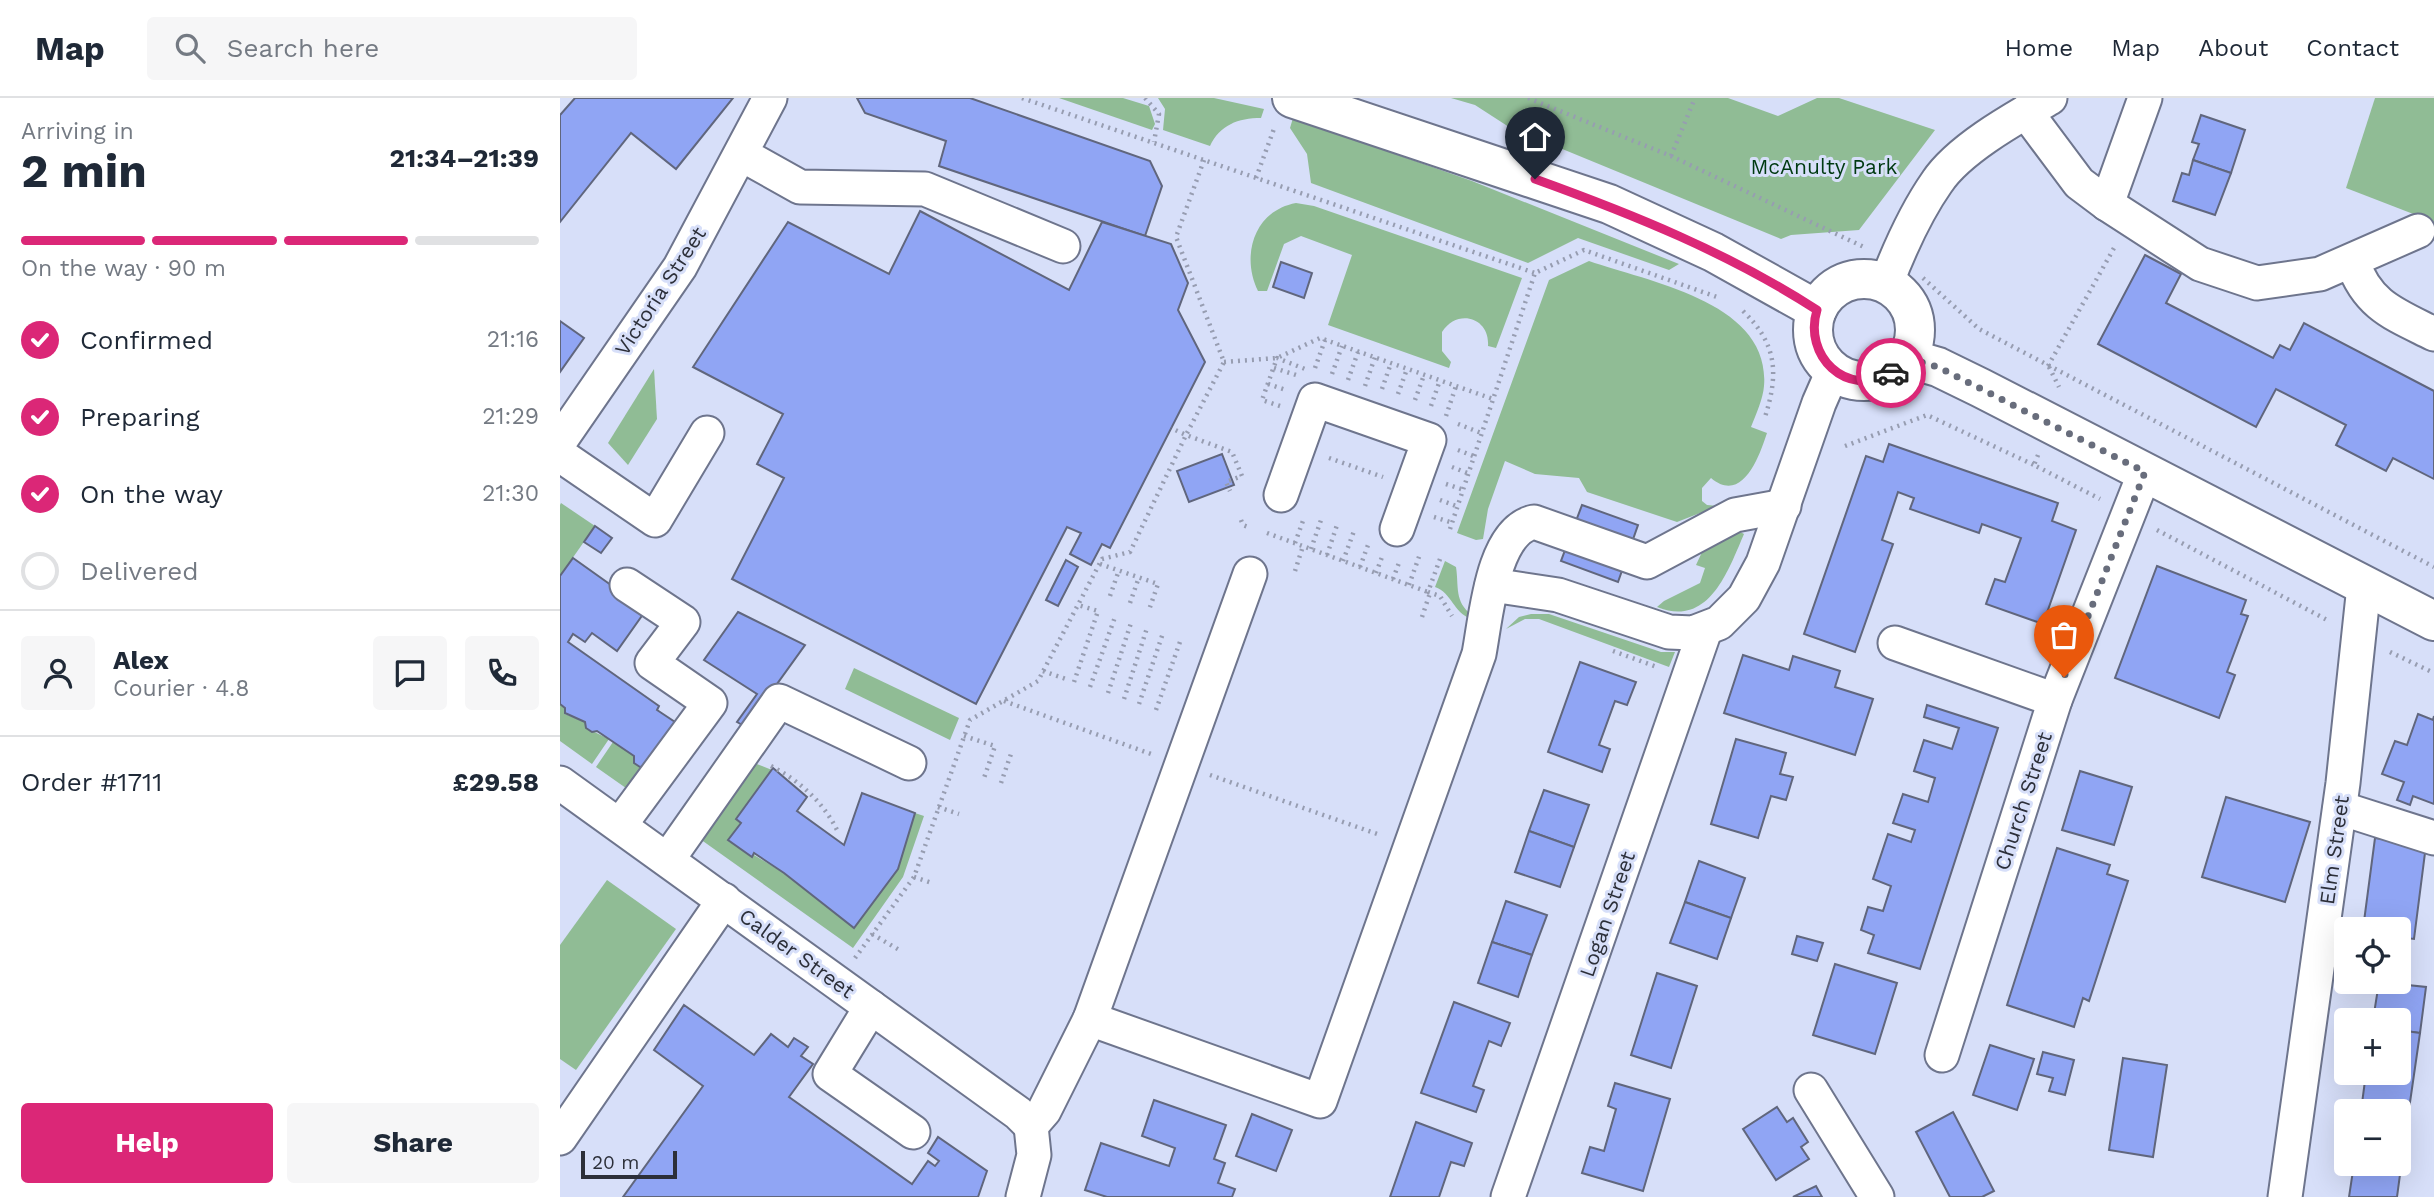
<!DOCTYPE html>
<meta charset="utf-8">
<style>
:root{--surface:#fff;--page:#f6f6f7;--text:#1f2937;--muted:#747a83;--line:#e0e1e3;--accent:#db2777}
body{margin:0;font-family:"Work Sans",sans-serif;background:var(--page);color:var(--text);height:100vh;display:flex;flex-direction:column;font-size:26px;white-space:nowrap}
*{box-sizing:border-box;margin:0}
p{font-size:23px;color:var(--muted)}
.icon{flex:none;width:38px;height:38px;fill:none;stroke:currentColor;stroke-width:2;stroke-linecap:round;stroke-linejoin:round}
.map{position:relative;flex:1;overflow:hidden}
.details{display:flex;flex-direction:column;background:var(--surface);width:560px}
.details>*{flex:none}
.controls{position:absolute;left:1774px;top:819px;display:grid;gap:14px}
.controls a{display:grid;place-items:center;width:77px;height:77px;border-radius:7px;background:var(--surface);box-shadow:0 7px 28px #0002;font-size:35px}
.scale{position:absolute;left:21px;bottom:18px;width:96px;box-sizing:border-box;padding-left:7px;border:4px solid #2c2f39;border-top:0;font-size:19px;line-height:24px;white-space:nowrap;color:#2c2f39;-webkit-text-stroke:5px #d7dff9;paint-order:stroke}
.pin{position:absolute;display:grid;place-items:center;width:60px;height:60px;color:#fff;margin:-72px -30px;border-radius:50% 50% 50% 0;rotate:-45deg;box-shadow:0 0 7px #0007}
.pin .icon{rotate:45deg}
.courier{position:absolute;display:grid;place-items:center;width:70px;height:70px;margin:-35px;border:5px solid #db2777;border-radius:50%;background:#fff;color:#222;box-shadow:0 2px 9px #0007}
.summary em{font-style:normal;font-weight:700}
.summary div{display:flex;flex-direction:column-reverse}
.summary{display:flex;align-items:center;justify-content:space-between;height:119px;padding:0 21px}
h1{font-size:46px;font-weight:700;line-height:52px}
.bar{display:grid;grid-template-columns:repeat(4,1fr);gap:10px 7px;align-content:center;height:84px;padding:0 21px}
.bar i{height:9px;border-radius:5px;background:var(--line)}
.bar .selected{background:var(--accent)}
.bar p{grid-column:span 4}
.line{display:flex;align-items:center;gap:18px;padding:0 21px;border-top:2px solid var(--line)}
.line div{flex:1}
.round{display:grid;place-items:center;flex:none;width:74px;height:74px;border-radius:7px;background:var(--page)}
ol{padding:0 21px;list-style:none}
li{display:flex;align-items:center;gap:21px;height:77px}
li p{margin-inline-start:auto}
li .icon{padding:7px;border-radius:50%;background:var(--accent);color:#fff;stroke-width:4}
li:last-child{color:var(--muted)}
li i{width:38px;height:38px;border:4px solid var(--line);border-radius:50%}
.button{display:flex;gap:14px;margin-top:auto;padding:14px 21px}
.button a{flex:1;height:80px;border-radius:7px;background:var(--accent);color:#fff;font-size:28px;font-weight:700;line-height:80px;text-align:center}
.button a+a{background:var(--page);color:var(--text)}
header{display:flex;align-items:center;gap:42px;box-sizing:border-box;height:98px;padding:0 35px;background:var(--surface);border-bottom:2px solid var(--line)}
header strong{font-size:33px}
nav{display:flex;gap:38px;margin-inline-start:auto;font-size:24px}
.search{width:490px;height:63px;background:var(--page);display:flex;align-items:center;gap:18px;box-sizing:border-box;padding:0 24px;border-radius:7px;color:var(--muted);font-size:26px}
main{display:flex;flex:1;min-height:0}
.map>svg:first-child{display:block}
.green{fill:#90bc95}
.building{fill:#90a5f4;stroke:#60667d;stroke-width:2}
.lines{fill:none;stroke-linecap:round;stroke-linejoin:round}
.minor-casing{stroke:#6e758d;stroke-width:37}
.major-casing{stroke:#6e758d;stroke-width:42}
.path{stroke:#979db1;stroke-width:4.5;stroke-dasharray:2 5;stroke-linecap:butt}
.minor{stroke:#fff;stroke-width:33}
.major{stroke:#fff;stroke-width:38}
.done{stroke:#686d7c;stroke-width:7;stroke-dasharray:0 12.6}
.route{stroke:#db2777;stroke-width:9}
.labels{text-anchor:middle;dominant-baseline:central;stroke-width:6;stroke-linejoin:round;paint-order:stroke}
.park-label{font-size:21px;fill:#003a11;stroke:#d7dff9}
.street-label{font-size:21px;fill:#2c2f39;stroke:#d7dff9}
</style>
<header>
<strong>Map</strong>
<div class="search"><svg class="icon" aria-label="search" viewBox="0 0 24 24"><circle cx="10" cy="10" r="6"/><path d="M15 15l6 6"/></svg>Search here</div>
<nav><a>Home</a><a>Map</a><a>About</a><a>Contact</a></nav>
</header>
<main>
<section class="details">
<div class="summary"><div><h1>2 min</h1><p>Arriving in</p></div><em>21:34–21:39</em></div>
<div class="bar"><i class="selected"></i><i class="selected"></i><i class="selected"></i><i></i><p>On the way · 90 m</p></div>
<ol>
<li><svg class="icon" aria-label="check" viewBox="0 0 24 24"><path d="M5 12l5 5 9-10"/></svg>Confirmed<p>21:16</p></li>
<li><svg class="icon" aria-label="check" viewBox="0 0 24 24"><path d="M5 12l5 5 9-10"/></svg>Preparing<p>21:29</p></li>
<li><svg class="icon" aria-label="check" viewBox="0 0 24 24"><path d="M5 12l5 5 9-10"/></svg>On the way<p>21:30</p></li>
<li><i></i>Delivered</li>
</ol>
<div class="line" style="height:126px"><a class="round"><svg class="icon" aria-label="person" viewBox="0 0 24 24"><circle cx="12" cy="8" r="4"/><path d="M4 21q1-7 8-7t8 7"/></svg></a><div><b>Alex</b><p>Courier · 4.8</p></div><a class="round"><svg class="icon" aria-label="chat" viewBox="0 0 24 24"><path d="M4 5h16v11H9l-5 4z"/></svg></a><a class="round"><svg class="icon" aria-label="phone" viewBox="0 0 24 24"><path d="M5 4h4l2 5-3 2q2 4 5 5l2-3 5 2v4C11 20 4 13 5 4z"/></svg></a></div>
<div class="line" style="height:91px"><div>Order #1711</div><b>£29.58</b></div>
<div class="button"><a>Help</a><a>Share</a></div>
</section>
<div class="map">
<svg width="1874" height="1099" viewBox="0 0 1874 1099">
<rect width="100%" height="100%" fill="#d7dff9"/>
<g class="green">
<path d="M 499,0 L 563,0 L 589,8 L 595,26 L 592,32 Z"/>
<path d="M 598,0 L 654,0 L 704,11 L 701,20 C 678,20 660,27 650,48 L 603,32 L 605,11 Z"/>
<path d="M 891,0 L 1168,0 L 1218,18 L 1257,0 L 1279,0 L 1375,32 L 1299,132 L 1231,137 L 1221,141 L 949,29 L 915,7 Z"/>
<path d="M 1815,0 L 1874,0 L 1874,124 L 1786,90 Z"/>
<path d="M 733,20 L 912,83 L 1119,166 L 1109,172 L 1018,140 L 968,165 L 751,85 L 747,56 L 730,30 Z"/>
<path d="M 736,105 L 754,108 L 962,180 L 936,250 L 928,248 C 930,219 897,210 882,234 L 882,253 L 891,264 L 889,270 L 768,227 L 792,157 L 741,138 L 724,146 L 707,193 L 698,193 C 681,159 693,113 736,105 Z"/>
<path d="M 1029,163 C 1089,184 1211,204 1204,288 C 1203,301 1196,316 1191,329 L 1207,335 C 1200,356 1183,407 1151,380 L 1142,390 L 1142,403 L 1147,407 L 1158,408 L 1117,424 L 1027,394 L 1019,380 L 975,376 L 945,363 L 928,411 L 923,441 L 916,442 L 897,435 L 989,182 Z"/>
<path d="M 94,271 L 97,321 L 68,367 L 48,345 Z"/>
<path d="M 1,405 L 35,428 L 0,478 L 0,407 Z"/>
<path d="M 1169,428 L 1184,436 C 1168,473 1149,530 1097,509 L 1104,503 L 1140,485 L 1145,470 L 1136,467 L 1143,452 Z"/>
<path d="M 885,463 L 896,469 C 899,488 894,504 912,517 L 911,521 C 893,514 892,495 875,489 Z"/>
<path d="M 971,516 L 989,516 L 1101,554 L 1115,554 L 1109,569 L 979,521 L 965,521 L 946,531 L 959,519 Z"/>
<path d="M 294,570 L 399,620 L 390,642 L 285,591 Z"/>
<path d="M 0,606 L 5,610 L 5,616 L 25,624 L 26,630 L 49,641 L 32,666 L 0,643 Z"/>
<path d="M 53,644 L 74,658 L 74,665 L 80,669 L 88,667 L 73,695 L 36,669 Z"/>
<path d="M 189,663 L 212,672 L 176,721 L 181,725 L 169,742 L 224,775 L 294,829 L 338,771 L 355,715 L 364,718 L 343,779 L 293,850 L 140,741 Z"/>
<path d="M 47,782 L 116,831 L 16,972 L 0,961 L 0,847 Z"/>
</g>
<g class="building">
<path d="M 15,0 L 173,0 L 116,71 L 71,35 L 0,124 L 0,17 Z"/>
<path d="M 297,0 L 410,0 L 590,63 L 602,88 L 585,138 L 379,68 L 386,43 L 305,15 Z"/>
<path d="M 1641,17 L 1685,32 L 1671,75 L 1633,62 L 1639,46 L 1632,44 Z"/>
<path d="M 1633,62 L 1671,75 L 1655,117 L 1613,103 L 1622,75 L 1629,77 Z"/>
<path d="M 360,113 L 509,192 L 542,124 L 611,146 L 628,185 L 618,212 L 645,264 L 550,450 L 542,446 L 531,467 L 510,456 L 521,435 L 507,429 L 416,606 L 172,481 L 224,380 L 197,366 L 223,316 L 133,269 L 228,124 L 329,176 Z"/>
<path d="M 1585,157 L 1621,176 L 1606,205 L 1713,260 L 1720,247 L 1730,252 L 1744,225 L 1874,293 L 1874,381 L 1833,360 L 1826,373 L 1776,347 L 1786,327 L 1716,291 L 1696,329 L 1538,246 Z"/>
<path d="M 721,164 L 752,175 L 744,200 L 713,189 Z"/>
<path d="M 0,223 L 24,240 L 0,274 Z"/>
<path d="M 1329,346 L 1498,405 L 1492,423 L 1516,432 L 1483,526 L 1426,506 L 1435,481 L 1445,484 L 1461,440 L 1422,426 L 1419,435 L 1350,411 L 1354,400 L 1338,394 L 1322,442 L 1333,446 L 1295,554 L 1244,536 L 1306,358 L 1323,364 Z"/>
<path d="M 662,356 L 674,387 L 629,404 L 617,373 Z"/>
<path d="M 1022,407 L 1078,427 L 1058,484 L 1001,463 Z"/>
<path d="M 35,428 L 52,440 L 41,455 L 24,444 Z"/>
<path d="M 13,460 L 86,512 L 57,553 L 32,535 L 25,544 L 13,536 L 8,544 L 99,608 L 97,612 L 121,628 L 88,667 L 80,669 L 74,665 L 74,658 L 37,633 L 32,634 L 26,630 L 25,624 L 5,615 L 5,610 L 0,606 L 0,478 Z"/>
<path d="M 506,462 L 518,469 L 498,508 L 486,502 Z"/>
<path d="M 1597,468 L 1686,502 L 1681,516 L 1688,518 L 1667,574 L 1675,577 L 1659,620 L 1555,580 Z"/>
<path d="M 178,514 L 245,547 L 186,629 L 177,624 L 197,596 L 144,562 Z"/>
<path d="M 1183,557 L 1229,572 L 1233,558 L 1280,573 L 1275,589 L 1313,601 L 1295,657 L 1164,615 Z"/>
<path d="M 1020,564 L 1076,584 L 1067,607 L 1055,603 L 1039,647 L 1050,651 L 1042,674 L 988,654 Z"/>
<path d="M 1367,607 L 1438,630 L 1360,871 L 1308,855 L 1314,837 L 1301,832 L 1308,809 L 1323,813 L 1331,788 L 1313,781 L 1328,736 L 1351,744 L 1355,732 L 1333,725 L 1343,696 L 1368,704 L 1375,680 L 1354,673 L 1364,642 L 1392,651 L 1399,630 L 1364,619 Z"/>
<path d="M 1858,616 L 1873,622 L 1874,618 L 1874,706 L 1853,698 L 1850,707 L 1837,702 L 1844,684 L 1822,676 L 1835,643 L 1847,647 Z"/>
<path d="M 1176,641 L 1226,655 L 1220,676 L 1233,679 L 1226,702 L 1211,698 L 1198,740 L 1151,726 Z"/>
<path d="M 213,670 L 247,699 L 237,713 L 284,747 L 302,695 L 355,715 L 338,771 L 294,830 L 224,775 L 194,755 L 192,759 L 168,742 L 181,725 L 176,721 Z"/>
<path d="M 1520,673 L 1572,689 L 1554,747 L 1502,732 Z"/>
<path d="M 984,692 L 1029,707 L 1014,749 L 969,733 Z"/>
<path d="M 1666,699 L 1750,724 L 1725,804 L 1642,779 Z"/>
<path d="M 969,733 L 1014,749 L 1000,789 L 955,774 Z"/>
<path d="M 1815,740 L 1866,747 L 1854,841 L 1839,839 L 1839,831 L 1803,831 Z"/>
<path d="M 1497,750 L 1550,767 L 1547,776 L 1568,783 L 1529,903 L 1523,900 L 1514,929 L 1447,907 Z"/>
<path d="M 1139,763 L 1185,780 L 1171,820 L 1125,804 Z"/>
<path d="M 946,803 L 987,817 L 972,857 L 932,844 Z"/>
<path d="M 1125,804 L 1171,820 L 1157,861 L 1110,845 Z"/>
<path d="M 1237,838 L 1263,845 L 1257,863 L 1232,856 Z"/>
<path d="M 932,844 L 972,857 L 958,899 L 918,885 Z"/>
<path d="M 1275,866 L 1337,885 L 1315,956 L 1253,937 Z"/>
<path d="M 1097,875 L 1137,888 L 1111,970 L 1071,957 Z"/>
<path d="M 1819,884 L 1866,889 L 1860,935 L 1839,932 L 1839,922 L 1813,922 Z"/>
<path d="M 894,904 L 950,925 L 941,948 L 929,943 L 913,988 L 924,992 L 916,1014 L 861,995 Z"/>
<path d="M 124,907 L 194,957 L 211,936 L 228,949 L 234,940 L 248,949 L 241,958 L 253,966 L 229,999 L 352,1086 L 368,1063 L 375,1068 L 379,1063 L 368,1055 L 378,1039 L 427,1073 L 418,1099 L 63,1099 L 143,988 L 94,952 Z"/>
<path d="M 1839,932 L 1860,935 L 1846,1032 L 1839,1031 L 1839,1013 L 1801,1013 L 1806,975 L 1839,975 Z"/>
<path d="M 1430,947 L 1474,961 L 1457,1012 L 1413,997 Z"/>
<path d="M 1483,954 L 1514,962 L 1505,997 L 1489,993 L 1493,980 L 1477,976 Z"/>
<path d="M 1563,960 L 1607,967 L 1593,1059 L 1549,1052 Z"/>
<path d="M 1055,985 L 1110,1001 L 1083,1093 L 1022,1075 L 1030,1049 L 1044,1053 L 1056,1011 L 1048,1008 Z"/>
<path d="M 594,1002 L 666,1027 L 654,1061 L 665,1065 L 658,1085 L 675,1091 L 672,1099 L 547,1099 L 525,1092 L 541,1045 L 609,1068 L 615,1050 L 582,1038 Z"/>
<path d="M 1217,1009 L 1227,1024 L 1233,1020 L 1248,1044 L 1241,1049 L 1249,1061 L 1216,1082 L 1183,1031 Z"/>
<path d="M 1393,1014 L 1434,1093 L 1422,1099 L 1390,1099 L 1356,1034 Z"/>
<path d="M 692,1016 L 732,1032 L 716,1073 L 676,1058 Z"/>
<path d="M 856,1024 L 912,1045 L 904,1068 L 891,1064 L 879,1099 L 830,1099 Z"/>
<path d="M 1839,1031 L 1846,1032 L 1837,1099 L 1789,1099 L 1794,1066 L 1839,1066 Z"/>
<path d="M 1256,1088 L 1262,1099 L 1233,1099 Z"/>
</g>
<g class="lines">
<defs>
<g id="minor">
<path d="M 1466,14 L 1519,85 L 1547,106 L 1640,166 L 1697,185 L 1760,176 L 1858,133"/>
<path d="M 181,56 L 240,89 L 365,91 L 503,148"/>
<path d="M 1547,106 L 1585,0"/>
<path d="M 1792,163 C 1808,208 1834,216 1874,236"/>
<path d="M 1326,186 C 1339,152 1356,114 1377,84 C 1399,51 1455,20 1490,0"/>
<path d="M 0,343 L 120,169 L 210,0"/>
<path d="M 0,357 L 95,422 L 147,335"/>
<path d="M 721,397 L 755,302 L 869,342 L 837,431"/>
<path d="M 932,487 L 998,497 L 1109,534 L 1133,535 L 1159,525 L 1184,500 L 1203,465 L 1259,305 L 1273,273"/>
<path d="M 1335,545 L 1495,602"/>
<path d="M 0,685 L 458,1015 L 471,1028"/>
<path d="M 1780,710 L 1874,740"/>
<path d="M 60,727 L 150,605 L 92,565 L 123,524 L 67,487"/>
<path d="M 108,761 L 219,603 L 349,665"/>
<path d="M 311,909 L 270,976 L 353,1034"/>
<path d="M 530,921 L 760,1003 L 919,556 C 926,520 932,433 974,424 L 1087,464 L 1175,417 L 1224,408"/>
<path d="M 1382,957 L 1495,602 L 1585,374"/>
<path d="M 1251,992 L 1317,1099"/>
<path d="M 471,1028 L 484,1013 L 530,921 L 690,476"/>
<path d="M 0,1040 L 164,802"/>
<path d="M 463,1099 L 474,1057 L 471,1028"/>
<path d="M 948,1099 L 1145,532"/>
<path d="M 1725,1099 L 1783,685 L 1804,488"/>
</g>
<g id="major">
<path d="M 732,0 L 1049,106 L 1153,154 L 1257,212"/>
<circle cx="1304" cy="232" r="51"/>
<path d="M 1347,260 L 1378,269 L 1421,290 L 1874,523"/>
</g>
</defs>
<use href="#minor" class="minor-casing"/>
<use href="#major" class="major-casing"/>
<g class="path">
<path d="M 462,0 L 975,175"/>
<path d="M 585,0 L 599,16 L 594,44"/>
<path d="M 968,0 L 1111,58 L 1306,150"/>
<path d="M 1111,58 L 1135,0"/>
<path d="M 644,62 L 616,139 L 664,264 L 626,337 L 672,354 L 682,378 L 666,384 L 670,393"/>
<path d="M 696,80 L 715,28"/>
<path d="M 1363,180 L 1419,231 L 1874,469"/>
<path d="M 1183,213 C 1217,246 1219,275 1205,319"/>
<path d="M 664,264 L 717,260 L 760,240 L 933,301"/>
<path d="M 1488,268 L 1554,150"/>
<path d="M 1489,269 L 1499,289"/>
<path d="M 714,270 L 736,277"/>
<path d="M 755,270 L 765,242"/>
<path d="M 772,276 L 782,248"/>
<path d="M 788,282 L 798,254"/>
<path d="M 708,286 L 726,292"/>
<path d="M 805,288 L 815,259"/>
<path d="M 822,291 L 831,265"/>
<path d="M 838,296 L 847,271"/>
<path d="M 855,302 L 864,277"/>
<path d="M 720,308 L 702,302 L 717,260 L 745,271"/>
<path d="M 871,308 L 880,282"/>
<path d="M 886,318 L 896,288"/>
<path d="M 898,326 L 924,336"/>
<path d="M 1285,348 L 1367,317 L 1474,367"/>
<path d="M 898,352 L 916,359"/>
<path d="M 1478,357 L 1474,367 L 1540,401"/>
<path d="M 769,360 L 823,379"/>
<path d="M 892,369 L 910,376"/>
<path d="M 886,386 L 904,392"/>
<path d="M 880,402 L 899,409"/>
<path d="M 874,419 L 893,425"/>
<path d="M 681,422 L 683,427 L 691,430"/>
<path d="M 890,431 L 975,175 L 1024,152 L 1157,199"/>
<path d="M 1597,432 L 1769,523"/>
<path d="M 707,435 L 868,494"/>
<path d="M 735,445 L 744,420"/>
<path d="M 751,451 L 761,422"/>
<path d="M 767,457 L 777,427"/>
<path d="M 880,461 L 868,494 L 880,498 L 892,518"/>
<path d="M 783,463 L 794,433"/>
<path d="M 540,466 L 598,486 L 589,512"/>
<path d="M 800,469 L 808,447"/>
<path d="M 735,473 L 743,448"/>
<path d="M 816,475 L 822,459"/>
<path d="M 833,481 L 840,462"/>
<path d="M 849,487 L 860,456"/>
<path d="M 550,498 L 559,472"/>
<path d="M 570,505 L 579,479"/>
<path d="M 862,519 L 870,495"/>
<path d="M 1053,553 L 1097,569"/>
<path d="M 1830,554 L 1874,575"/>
<path d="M 483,573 L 506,581"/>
<path d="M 514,584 L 538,513 L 518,507"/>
<path d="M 530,589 L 555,519"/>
<path d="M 548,595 L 571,525"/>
<path d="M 564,601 L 587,530"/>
<path d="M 444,603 L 591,656"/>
<path d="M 579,606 L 603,535"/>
<path d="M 596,612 L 621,541"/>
<path d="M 404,638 L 435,648 L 424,680"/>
<path d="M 211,668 C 240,683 263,704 277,732"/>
<path d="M 650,677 L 820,737"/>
<path d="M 441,685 L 452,653"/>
<path d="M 378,709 L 399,716"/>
<path d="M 354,779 L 372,785"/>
<path d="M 312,836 L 341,853"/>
<path d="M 295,860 L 354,779 L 410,622 L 478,583 L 542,461 L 570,454 L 626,337 L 611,330"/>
</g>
<use href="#minor" class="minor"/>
<use href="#major" class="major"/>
</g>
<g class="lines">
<path class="done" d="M 1331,275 L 1347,260 L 1378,269 L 1585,374 L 1504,579"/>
<path class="route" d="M 975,81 C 1072,116 1169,155 1257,212 C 1243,257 1286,301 1331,275"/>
</g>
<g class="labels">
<g class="park-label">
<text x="1264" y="68">McAnulty Park</text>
</g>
<g class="street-label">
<text transform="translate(100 193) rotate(-57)">Victoria Street</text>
<text transform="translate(1463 703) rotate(-72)">Church Street</text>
<text transform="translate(1774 752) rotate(-82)">Elm Street</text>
<text transform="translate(1047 816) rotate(-71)">Logan Street</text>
<text transform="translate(237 855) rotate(36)">Calder Street</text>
</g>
</g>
</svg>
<div class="controls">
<a><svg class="icon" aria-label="locate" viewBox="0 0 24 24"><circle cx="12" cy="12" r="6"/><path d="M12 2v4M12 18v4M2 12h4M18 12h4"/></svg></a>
<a>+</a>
<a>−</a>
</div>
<div class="scale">20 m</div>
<div class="pin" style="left:1504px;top:579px;background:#ea580c"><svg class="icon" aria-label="bag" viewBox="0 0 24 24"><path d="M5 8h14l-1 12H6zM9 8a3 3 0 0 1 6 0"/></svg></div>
<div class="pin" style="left:975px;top:81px;background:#1f2937"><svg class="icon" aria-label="home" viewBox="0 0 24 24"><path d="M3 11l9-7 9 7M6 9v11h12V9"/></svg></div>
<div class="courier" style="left:1331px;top:275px"><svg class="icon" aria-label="car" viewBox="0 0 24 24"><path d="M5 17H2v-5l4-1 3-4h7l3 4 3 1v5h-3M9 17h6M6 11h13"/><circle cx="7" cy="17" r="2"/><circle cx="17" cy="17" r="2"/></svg></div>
</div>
</main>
